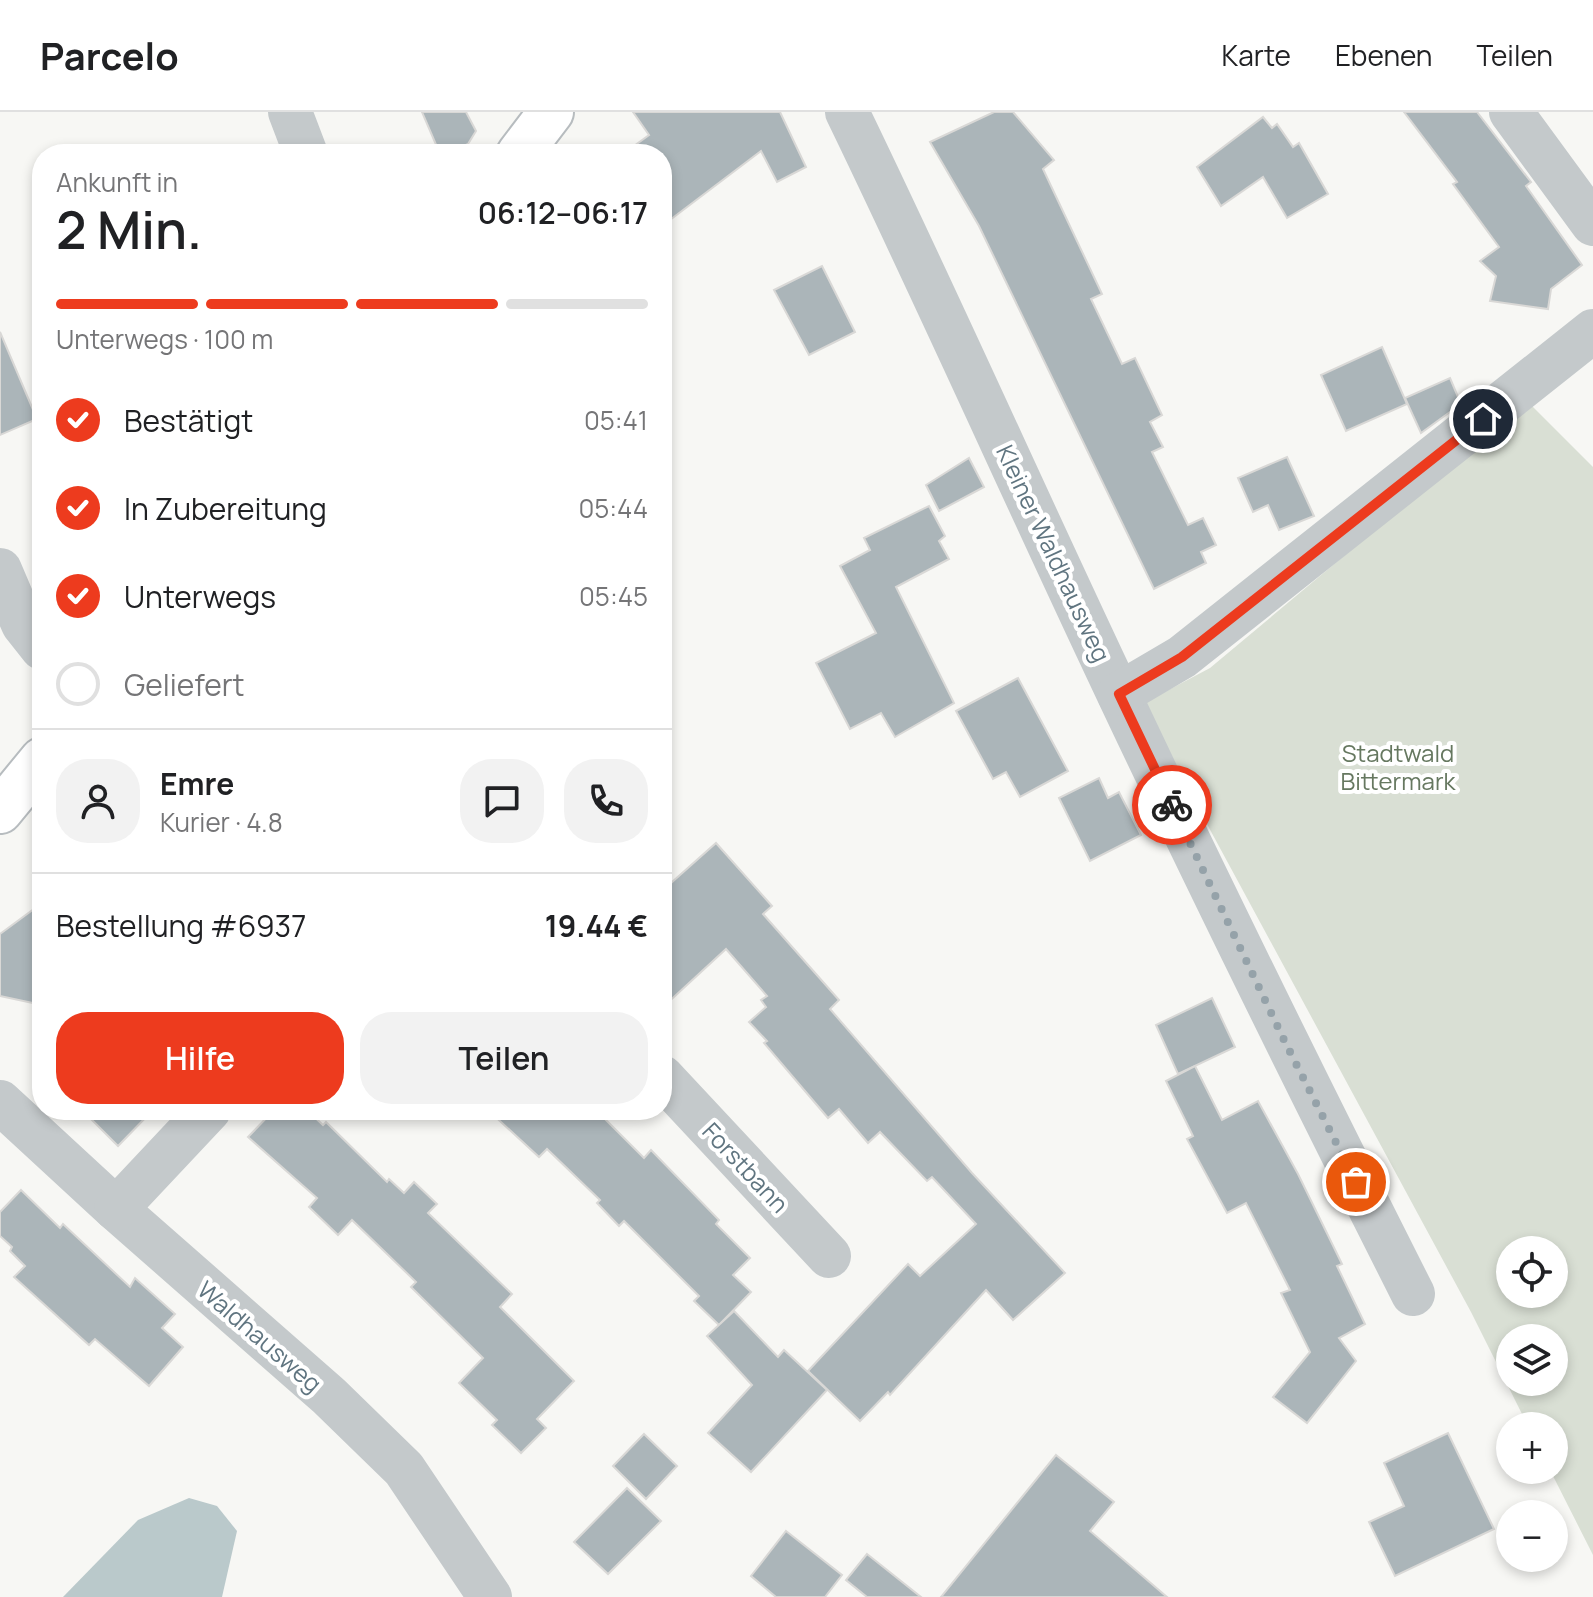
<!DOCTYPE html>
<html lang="de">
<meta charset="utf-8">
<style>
:root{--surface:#fff;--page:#f2f2f2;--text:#202124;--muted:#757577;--line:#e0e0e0;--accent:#ed3b1e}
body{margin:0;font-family:Manrope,sans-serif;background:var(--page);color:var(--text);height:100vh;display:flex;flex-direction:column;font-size:30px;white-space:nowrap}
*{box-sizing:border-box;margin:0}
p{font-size:26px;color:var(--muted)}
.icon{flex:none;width:44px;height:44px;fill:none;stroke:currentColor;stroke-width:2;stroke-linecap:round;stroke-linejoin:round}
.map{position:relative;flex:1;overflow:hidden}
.details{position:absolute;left:32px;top:32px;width:640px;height:976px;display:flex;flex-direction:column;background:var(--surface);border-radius:32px;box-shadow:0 4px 12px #0003}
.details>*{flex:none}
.buttons{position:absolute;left:1496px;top:1124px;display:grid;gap:16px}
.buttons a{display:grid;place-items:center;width:72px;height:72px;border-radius:50%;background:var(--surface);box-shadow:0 4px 12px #0003;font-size:40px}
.pin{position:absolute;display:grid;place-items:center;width:68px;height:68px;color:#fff;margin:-34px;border:4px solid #fff;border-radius:50%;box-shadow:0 2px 8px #0007}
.courier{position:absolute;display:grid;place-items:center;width:80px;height:80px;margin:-40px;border:6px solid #ed3b1e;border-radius:50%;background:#fff;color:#222;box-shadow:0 2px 10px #0007}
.headline em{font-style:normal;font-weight:600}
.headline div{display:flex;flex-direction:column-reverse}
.headline{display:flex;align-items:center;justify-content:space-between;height:136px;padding:0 24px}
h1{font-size:52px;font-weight:600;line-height:60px}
.bar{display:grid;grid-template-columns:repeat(4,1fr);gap:12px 8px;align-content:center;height:96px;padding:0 24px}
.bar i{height:10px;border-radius:6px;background:var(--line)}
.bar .current{background:var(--accent)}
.bar p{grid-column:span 4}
.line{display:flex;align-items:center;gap:20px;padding:0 24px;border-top:2px solid var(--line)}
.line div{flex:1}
.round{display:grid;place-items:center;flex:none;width:84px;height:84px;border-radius:32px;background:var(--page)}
ol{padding:0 24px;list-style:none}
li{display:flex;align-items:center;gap:24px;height:88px}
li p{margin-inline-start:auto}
li .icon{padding:8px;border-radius:50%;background:var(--accent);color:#fff;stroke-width:4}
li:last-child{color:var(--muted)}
li i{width:44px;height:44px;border:4px solid var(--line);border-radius:50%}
.cta{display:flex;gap:16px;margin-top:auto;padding:16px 24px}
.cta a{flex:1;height:92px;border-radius:32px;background:var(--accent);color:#fff;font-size:32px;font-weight:600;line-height:92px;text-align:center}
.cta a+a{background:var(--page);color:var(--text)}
header{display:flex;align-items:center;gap:48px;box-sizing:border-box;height:112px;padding:0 40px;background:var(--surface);border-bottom:2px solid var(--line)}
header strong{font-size:38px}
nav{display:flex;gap:44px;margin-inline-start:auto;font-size:28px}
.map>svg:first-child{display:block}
.green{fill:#d9dfd4;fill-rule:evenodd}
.water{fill:#bac9cb}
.building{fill:#abb5b9;stroke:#d9d8d6;stroke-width:2}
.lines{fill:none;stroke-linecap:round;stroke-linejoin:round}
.major-casing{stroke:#b7bcbf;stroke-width:48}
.minor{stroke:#c4c9cb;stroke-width:44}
.major{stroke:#fff;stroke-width:44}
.done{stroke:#95a2a9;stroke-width:8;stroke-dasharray:0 14.4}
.route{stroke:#ed3b1e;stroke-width:10}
.labels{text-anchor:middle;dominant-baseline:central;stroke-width:8;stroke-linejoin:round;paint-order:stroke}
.street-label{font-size:24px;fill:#607580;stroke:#fff}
.park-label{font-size:24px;fill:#667860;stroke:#fff}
</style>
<header>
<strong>Parcelo</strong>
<nav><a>Karte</a><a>Ebenen</a><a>Teilen</a></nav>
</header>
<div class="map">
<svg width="1593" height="1485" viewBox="0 0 1593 1485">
<rect width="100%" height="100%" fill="#f7f7f4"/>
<path class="green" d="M 1528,290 L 1593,355 L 1593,1443 L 1550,1358 L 1554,1358 L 1554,1314 L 1528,1314 L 1471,1200 L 1142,592 L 1210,556 ZM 1510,1138 L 1554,1138 L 1554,1182 L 1510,1182 ZM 1510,1226 L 1554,1226 L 1554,1270 L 1510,1270 Z"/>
<path class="water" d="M 189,1386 L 217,1394 L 237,1419 L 222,1485 L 63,1485 L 138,1408 Z"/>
<g class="building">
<path d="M 422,0 L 466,0 L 476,19 L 468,32 L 447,42 L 440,42 Z"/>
<path d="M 633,0 L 780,0 L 806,55 L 777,70 L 761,39 L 662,114 L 662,42 L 623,42 L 649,23 Z"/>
<path d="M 994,0 L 1013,0 L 1054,48 L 1043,57 L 1102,182 L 1091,187 L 1122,252 L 1135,246 L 1162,303 L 1150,310 L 1163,335 L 1152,340 L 1188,413 L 1203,406 L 1216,433 L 1201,440 L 1206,451 L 1154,477 L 979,114 L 930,30 Z"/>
<path d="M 1404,0 L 1477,0 L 1531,70 L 1526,74 L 1582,153 L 1551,177 L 1548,197 L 1490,189 L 1496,164 L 1480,149 L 1499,135 L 1453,72 L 1457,70 Z"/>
<path d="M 1263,5 L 1272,16 L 1277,12 L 1293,35 L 1299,31 L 1328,82 L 1287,106 L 1263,65 L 1221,94 L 1197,55 Z"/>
<path d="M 822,154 L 855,220 L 809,243 L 774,178 Z"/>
<path d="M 0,220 L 37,307 L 0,323 Z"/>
<path d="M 1382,235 L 1407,292 L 1346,319 L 1321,263 Z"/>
<path d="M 1450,266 L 1461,292 L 1421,321 L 1405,286 Z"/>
<path d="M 1287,345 L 1314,404 L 1279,418 L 1268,393 L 1253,400 L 1238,366 Z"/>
<path d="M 969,346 L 984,375 L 939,399 L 926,373 Z"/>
<path d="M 929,394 L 945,424 L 939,429 L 949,447 L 896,475 L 954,591 L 895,625 L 881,601 L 850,617 L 816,551 L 876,521 L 840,454 L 870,438 L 864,426 Z"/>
<path d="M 1018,566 L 1068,659 L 1020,685 L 1006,660 L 993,667 L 956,599 Z"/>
<path d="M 1099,666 L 1108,686 L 1119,680 L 1141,723 L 1090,749 L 1059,686 Z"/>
<path d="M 716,731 L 772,794 L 763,802 L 839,888 L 830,897 L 972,1061 L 1065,1161 L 1013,1208 L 986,1178 L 890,1283 L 888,1280 L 860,1309 L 808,1259 L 908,1152 L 920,1164 L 976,1112 L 932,1065 L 927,1069 L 880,1020 L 868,1031 L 839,997 L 828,1006 L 764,931 L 767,929 L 749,910 L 766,895 L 761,888 L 767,884 L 726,837 L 662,896 L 662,779 Z"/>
<path d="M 42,791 L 42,893 L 0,884 L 0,822 Z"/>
<path d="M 1212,886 L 1235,935 L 1178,962 L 1156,913 Z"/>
<path d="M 1195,954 L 1222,1008 L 1258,989 L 1298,1062 L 1342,1152 L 1337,1154 L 1365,1212 L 1339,1226 L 1356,1249 L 1307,1311 L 1273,1285 L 1310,1240 L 1281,1181 L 1290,1178 L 1246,1091 L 1227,1101 L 1187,1027 L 1193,1024 L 1166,969 Z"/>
<path d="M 82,998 L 153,998 L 118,1034 Z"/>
<path d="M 274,998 L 307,998 L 323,1013 L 326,1010 L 387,1070 L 389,1067 L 404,1081 L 414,1070 L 437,1092 L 428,1101 L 512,1182 L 500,1195 L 574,1269 L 537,1307 L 546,1316 L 521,1341 L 492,1313 L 497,1308 L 459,1271 L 483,1246 L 411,1175 L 416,1170 L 352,1108 L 338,1123 L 309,1095 L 317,1086 L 248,1025 Z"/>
<path d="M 488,998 L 596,998 L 644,1046 L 651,1038 L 719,1108 L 716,1112 L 750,1146 L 733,1163 L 751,1180 L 719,1213 L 694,1189 L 699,1184 L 624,1109 L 619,1114 L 597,1091 L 600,1088 L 547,1037 L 539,1045 Z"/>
<path d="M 21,1078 L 60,1116 L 63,1112 L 130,1175 L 135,1166 L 175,1202 L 162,1216 L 183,1235 L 149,1274 L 95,1227 L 89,1233 L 14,1165 L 25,1154 L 10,1139 L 12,1135 L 0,1124 L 0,1100 Z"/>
<path d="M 734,1199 L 778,1245 L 784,1238 L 827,1278 L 751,1360 L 708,1321 L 752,1273 L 707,1224 Z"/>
<path d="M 1448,1321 L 1494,1417 L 1395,1464 L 1369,1410 L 1404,1394 L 1384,1351 Z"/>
<path d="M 644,1322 L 677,1354 L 646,1387 L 613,1354 Z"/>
<path d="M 1056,1343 L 1114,1390 L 1090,1419 L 1167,1485 L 941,1485 Z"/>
<path d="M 627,1376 L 661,1409 L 608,1462 L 574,1430 Z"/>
<path d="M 786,1419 L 842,1463 L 825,1485 L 776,1485 L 751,1464 Z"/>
<path d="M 867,1442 L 921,1485 L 867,1485 L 846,1468 Z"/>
</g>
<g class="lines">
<defs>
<g id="major">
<path d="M 519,42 L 551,0"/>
<path d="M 0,699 L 42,648"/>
</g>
</defs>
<use href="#major" class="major-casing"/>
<g class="minor">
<path d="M 290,0 L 306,42"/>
<path d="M 847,0 C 941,194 1028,391 1120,585 C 1215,786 1313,984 1413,1182"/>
<path d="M 1511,0 L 1593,112"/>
<path d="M 0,458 L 23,512 L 42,536"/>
<path d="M 1119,582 L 1182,545 L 1593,219"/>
<path d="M 662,965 L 829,1144"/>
<path d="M 0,990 L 116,1097 L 329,1284 L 404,1357 L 490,1485"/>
<path d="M 116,1097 L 209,998"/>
</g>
<use href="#major" class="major"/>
</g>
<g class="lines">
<path class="done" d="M 1172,693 L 1285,930 L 1356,1070"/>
<path class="route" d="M 1172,693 L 1119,582 L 1182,545 L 1483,307"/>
</g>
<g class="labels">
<g class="street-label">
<text transform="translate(1054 441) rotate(65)">Kleiner Waldhausweg</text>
<text transform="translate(746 1055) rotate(47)">Forstbann</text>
<text transform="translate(260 1224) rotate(41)">Waldhausweg</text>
</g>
<g class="park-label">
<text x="1398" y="640">Stadtwald<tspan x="1398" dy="28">Bittermark</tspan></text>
</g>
</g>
</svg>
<div class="buttons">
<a><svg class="icon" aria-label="locate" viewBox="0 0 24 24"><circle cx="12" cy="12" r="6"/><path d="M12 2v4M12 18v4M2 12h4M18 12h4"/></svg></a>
<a><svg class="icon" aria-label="layers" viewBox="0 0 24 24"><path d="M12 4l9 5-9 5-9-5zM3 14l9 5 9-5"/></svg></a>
<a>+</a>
<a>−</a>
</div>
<div class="pin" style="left:1356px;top:1070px;background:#ea580c"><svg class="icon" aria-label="bag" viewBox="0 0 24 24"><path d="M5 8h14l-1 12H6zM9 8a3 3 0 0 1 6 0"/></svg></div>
<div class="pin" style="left:1483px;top:307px;background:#1f2937"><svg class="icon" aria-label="home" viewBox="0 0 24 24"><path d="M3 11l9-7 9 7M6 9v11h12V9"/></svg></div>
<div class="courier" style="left:1172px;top:693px"><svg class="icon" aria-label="bike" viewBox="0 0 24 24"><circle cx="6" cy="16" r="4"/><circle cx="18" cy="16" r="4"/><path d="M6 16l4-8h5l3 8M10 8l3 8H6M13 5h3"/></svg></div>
<section class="details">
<div class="headline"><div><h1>2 Min.</h1><p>Ankunft in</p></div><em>06:12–06:17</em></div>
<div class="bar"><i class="current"></i><i class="current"></i><i class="current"></i><i></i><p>Unterwegs · 100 m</p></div>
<ol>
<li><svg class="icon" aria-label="check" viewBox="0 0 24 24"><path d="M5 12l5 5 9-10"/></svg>Bestätigt<p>05:41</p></li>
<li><svg class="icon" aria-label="check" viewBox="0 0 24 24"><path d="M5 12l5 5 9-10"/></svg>In Zubereitung<p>05:44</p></li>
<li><svg class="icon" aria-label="check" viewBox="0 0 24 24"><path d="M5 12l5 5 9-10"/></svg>Unterwegs<p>05:45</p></li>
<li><i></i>Geliefert</li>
</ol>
<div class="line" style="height:144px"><a class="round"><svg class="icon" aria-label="person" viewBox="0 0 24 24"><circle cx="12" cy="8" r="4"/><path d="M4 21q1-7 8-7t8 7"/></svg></a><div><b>Emre</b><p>Kurier · 4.8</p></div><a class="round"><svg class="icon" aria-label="chat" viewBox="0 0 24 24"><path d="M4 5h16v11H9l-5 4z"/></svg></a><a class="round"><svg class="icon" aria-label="phone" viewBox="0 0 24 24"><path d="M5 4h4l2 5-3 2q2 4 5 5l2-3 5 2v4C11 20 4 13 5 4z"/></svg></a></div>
<div class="line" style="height:104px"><div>Bestellung #6937</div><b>19.44 €</b></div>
<div class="cta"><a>Hilfe</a><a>Teilen</a></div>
</section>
</div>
